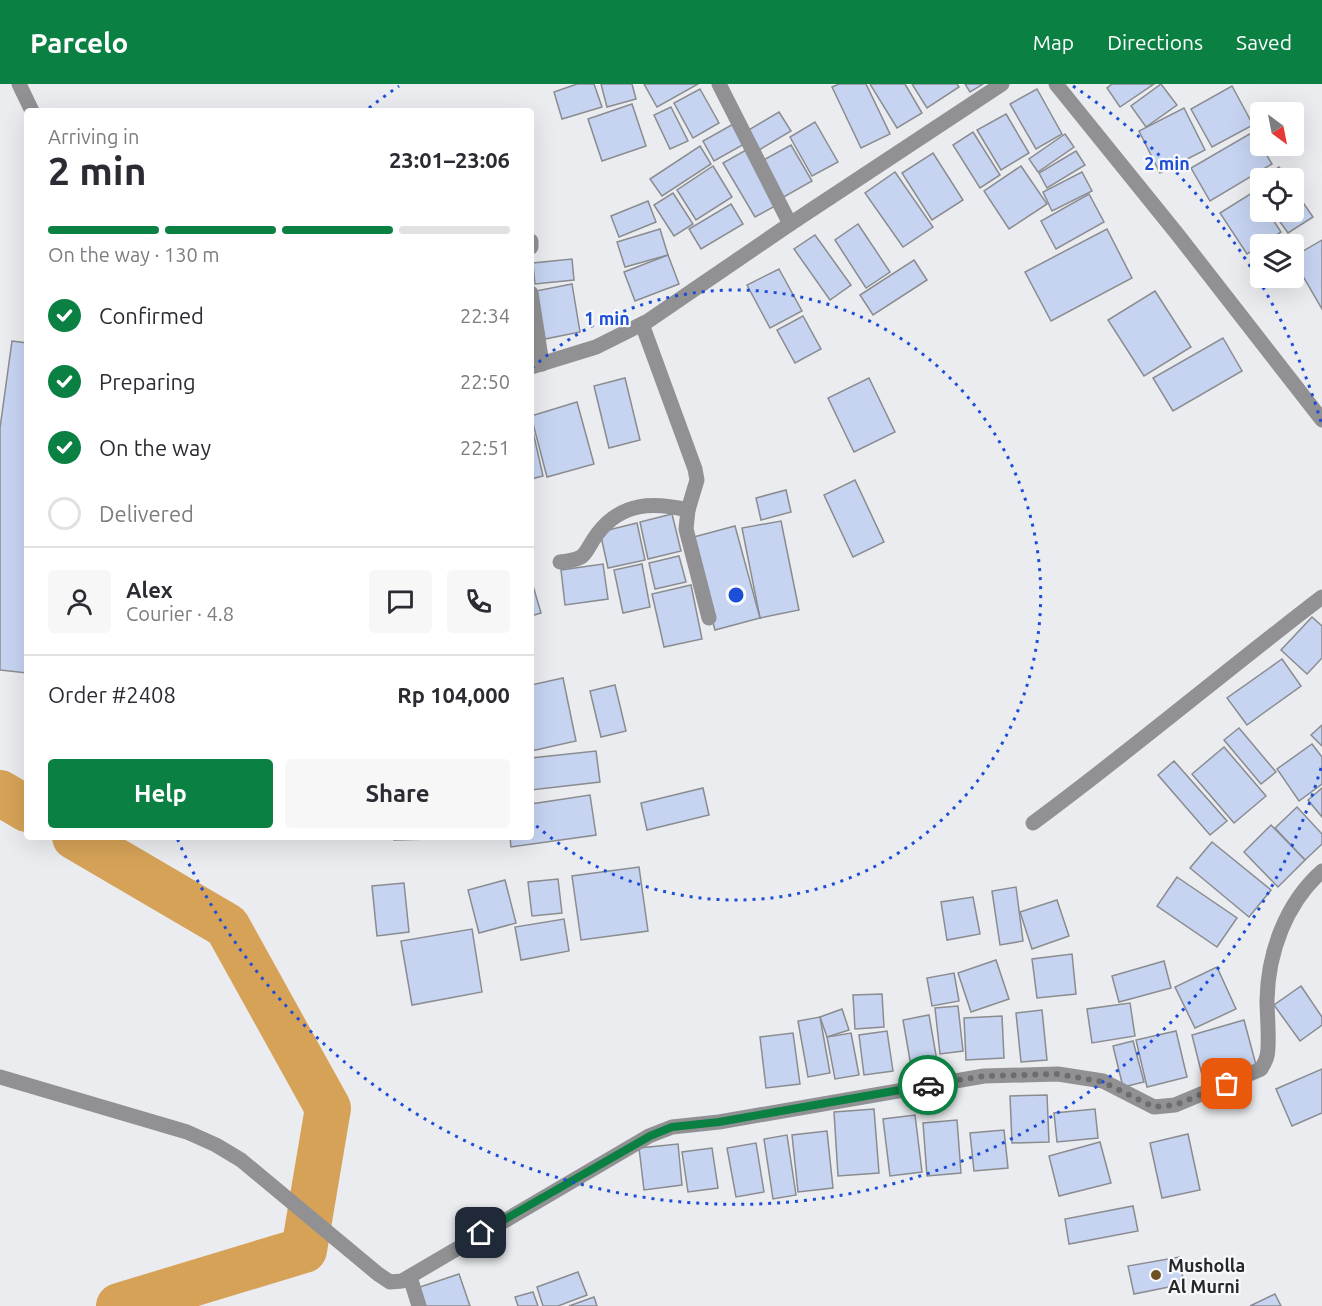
<!DOCTYPE html>
<meta charset="utf-8">
<style>
:root{--surface:#fff;--page:#f7f7f7;--text:#2b2b33;--muted:#7c7c81;--line:#e1e1e2;--accent:#0b8043}
body{margin:0;font-family:Ubuntu,sans-serif;background:var(--page);color:var(--text);height:100vh;display:flex;flex-direction:column;font-size:22px;white-space:nowrap}
*{box-sizing:border-box;margin:0}
p{font-size:20px;color:var(--muted)}
.icon{flex:none;width:33px;height:33px;fill:none;stroke:currentColor;stroke-width:2;stroke-linecap:round;stroke-linejoin:round}
.map{position:relative;flex:1;overflow:hidden}
.details{position:absolute;left:24px;top:24px;width:510px;height:732px;display:flex;flex-direction:column;background:var(--surface);border-radius:6px;box-shadow:0 6px 24px #0002}
.details>*{flex:none}
.needle{width:39px;rotate:148deg}
.tools{position:absolute;left:1250px;top:18px;display:grid;gap:12px}
.tools a{display:grid;place-items:center;width:54px;height:54px;border-radius:6px;background:var(--surface);box-shadow:0 6px 24px #0002;font-size:30px}
.pin{position:absolute;display:grid;place-items:center;width:51px;height:51px;color:#fff;margin:-26px;border-radius:12px;box-shadow:0 3px 9px #0006}
.courier{position:absolute;display:grid;place-items:center;width:60px;height:60px;margin:-30px;border:4px solid #0b8043;border-radius:50%;background:#fff;color:#222;box-shadow:0 2px 8px #0007}
.head em{font-style:normal;font-weight:700}
.head div{display:flex;flex-direction:column-reverse}
.head{display:flex;align-items:center;justify-content:space-between;height:102px;padding:0 24px}
h1{font-size:39px;font-weight:700;line-height:45px}
.bar{display:grid;grid-template-columns:repeat(4,1fr);gap:9px 6px;align-content:center;height:72px;padding:0 24px}
.bar i{height:8px;border-radius:4px;background:var(--line)}
.bar .active{background:var(--accent)}
.bar p{grid-column:span 4}
.line{display:flex;align-items:center;gap:15px;padding:0 24px;border-top:2px solid var(--line)}
.line div{flex:1}
.round{display:grid;place-items:center;flex:none;width:63px;height:63px;border-radius:6px;background:var(--page)}
ol{padding:0 24px;list-style:none}
li{display:flex;align-items:center;gap:18px;height:66px}
li p{margin-inline-start:auto}
li .icon{padding:6px;border-radius:50%;background:var(--accent);color:#fff;stroke-width:4}
li:last-child{color:var(--muted)}
li i{width:33px;height:33px;border:3px solid var(--line);border-radius:50%}
.action{display:flex;gap:12px;margin-top:auto;padding:12px 24px}
.action a{flex:1;height:69px;border-radius:6px;background:var(--accent);color:#fff;font-size:24px;font-weight:700;line-height:69px;text-align:center}
.action a+a{background:var(--page);color:var(--text)}
header{display:flex;align-items:center;gap:36px;box-sizing:border-box;height:84px;padding:0 30px;background:var(--accent);color:#fff}
header strong{font-size:28px}
nav{display:flex;gap:33px;margin-inline-start:auto;font-size:21px}
.map>svg:first-child{display:block}
.lines{fill:none;stroke-linecap:round;stroke-linejoin:round}
.river{stroke:#d6a257;stroke-width:46}
.building{fill:#c6d4f2;stroke:#8a8c8f;stroke-width:1.5}
.minor{stroke:#919193;stroke-width:15}
.tertiary{stroke:#919193;stroke-width:15}
.done{stroke:#6b6d6e;stroke-width:6;stroke-dasharray:0 10.8}
.route{stroke:#0b8043;stroke-width:8}
.ring{fill:none;stroke:#1d4ed8;stroke-width:3;stroke-dasharray:3 6}
.poi-dot{fill:#6e5024;stroke:#f7f9fc;stroke-width:2}
.labels{text-anchor:middle;dominant-baseline:central;stroke-width:4.5;stroke-linejoin:round;paint-order:stroke}
.poi-label{font-size:18px;font-weight:bold;fill:#272829;stroke:#f7f9fc;text-anchor:start}
.centre{fill:#1d4ed8;stroke:#f7f9fc;stroke-width:3}
.ring-label{font-size:18px;text-anchor:middle;font-weight:bold;fill:#1d4ed8;stroke:#f7f9fc;stroke-width:4.5;stroke-linejoin:round;paint-order:stroke}
</style>
<header>
<strong>Parcelo</strong>
<nav><a>Map</a><a>Directions</a><a>Saved</a></nav>
</header>
<div class="map">
<svg width="1322" height="1222" viewBox="0 0 1322 1222">
<rect width="100%" height="100%" fill="#eaecef"/>
<g class="lines">
<g class="river">
<path d="M 0,709 L 27,725"/>
<path d="M 75,753 L 227,842 L 328,1024 L 304,1166 L 119,1222"/>
</g>
</g>
<g class="building">
<path d="M 577,0 L 594,0 L 602,23 L 562,35 L 554,8 Z"/>
<path d="M 601,0 L 632,0 L 636,15 L 607,23 Z"/>
<path d="M 644,0 L 698,0 L 657,23 Z"/>
<path d="M 839,0 L 866,0 L 890,50 L 861,64 L 832,3 Z"/>
<path d="M 870,0 L 905,0 L 922,29 L 897,44 Z"/>
<path d="M 912,0 L 957,0 L 959,3 L 927,24 Z"/>
<path d="M 965,0 L 983,0 L 970,8 Z"/>
<path d="M 1112,0 L 1154,0 L 1120,23 L 1107,4 Z"/>
<path d="M 1161,0 L 1177,21 L 1146,43 L 1131,22 Z"/>
<path d="M 1232,2 L 1253,41 L 1212,63 L 1191,25 Z"/>
<path d="M 700,5 L 719,39 L 693,54 L 674,19 Z"/>
<path d="M 1037,5 L 1062,50 L 1036,65 L 1010,20 Z"/>
<path d="M 632,20 L 646,62 L 602,77 L 588,35 Z"/>
<path d="M 671,23 L 688,57 L 670,65 L 654,31 Z"/>
<path d="M 1184,24 L 1205,66 L 1160,89 L 1139,47 Z"/>
<path d="M 779,28 L 791,47 L 759,66 L 747,47 Z"/>
<path d="M 1006,30 L 1029,69 L 1001,86 L 977,46 Z"/>
<path d="M 815,38 L 838,78 L 812,92 L 790,53 Z"/>
<path d="M 735,39 L 746,59 L 714,77 L 703,57 Z"/>
<path d="M 973,48 L 1000,91 L 980,104 L 953,61 Z"/>
<path d="M 1253,48 L 1272,80 L 1210,117 L 1191,84 Z"/>
<path d="M 1065,50 L 1074,63 L 1038,88 L 1029,75 Z"/>
<path d="M 791,61 L 812,97 L 782,114 L 760,78 Z"/>
<path d="M 700,62 L 711,80 L 662,112 L 650,95 Z"/>
<path d="M 746,66 L 777,121 L 755,133 L 723,79 Z"/>
<path d="M 1076,67 L 1085,81 L 1047,104 L 1039,89 Z"/>
<path d="M 933,69 L 963,116 L 932,136 L 902,89 Z"/>
<path d="M 713,82 L 732,113 L 696,136 L 677,106 Z"/>
<path d="M 1021,82 L 1047,120 L 1009,145 L 984,107 Z"/>
<path d="M 1279,83 L 1287,94 L 1262,94 Z"/>
<path d="M 895,88 L 933,143 L 903,163 L 865,109 Z"/>
<path d="M 1082,88 L 1092,107 L 1052,127 L 1043,108 Z"/>
<path d="M 1260,96 L 1260,108 L 1254,100 Z"/>
<path d="M 1293,104 L 1313,133 L 1288,149 L 1273,128 L 1293,128 Z"/>
<path d="M 1255,107 L 1260,115 L 1260,128 L 1268,128 L 1281,148 L 1247,170 L 1220,129 Z"/>
<path d="M 673,109 L 693,140 L 674,152 L 654,121 Z"/>
<path d="M 1089,110 L 1104,138 L 1056,165 L 1041,137 Z"/>
<path d="M 648,117 L 656,138 L 619,153 L 611,132 Z"/>
<path d="M 731,120 L 743,140 L 701,165 L 689,145 Z"/>
<path d="M 858,140 L 890,188 L 866,204 L 835,156 Z"/>
<path d="M 660,145 L 668,171 L 625,183 L 617,158 Z"/>
<path d="M 1107,145 L 1132,194 L 1051,237 L 1025,188 Z"/>
<path d="M 815,151 L 851,201 L 830,216 L 794,165 Z"/>
<path d="M 1322,156 L 1322,225 L 1293,175 L 1293,173 Z"/>
<path d="M 668,171 L 679,200 L 635,217 L 624,188 Z"/>
<path d="M 572,175 L 574,196 L 535,200 L 533,179 Z"/>
<path d="M 914,176 L 927,196 L 873,231 L 860,211 Z"/>
<path d="M 779,185 L 802,227 L 770,244 L 747,201 Z"/>
<path d="M 572,200 L 580,248 L 545,255 L 536,207 Z"/>
<path d="M 1155,207 L 1191,263 L 1144,292 L 1108,236 Z"/>
<path d="M 803,232 L 821,265 L 795,279 L 777,246 Z"/>
<path d="M 1223,254 L 1242,287 L 1173,327 L 1153,294 Z"/>
<path d="M 12,257 L 27,259 L 27,589 L 0,586 L 0,344 Z"/>
<path d="M 625,294 L 640,356 L 609,364 L 594,302 Z"/>
<path d="M 869,294 L 895,348 L 854,368 L 828,314 Z"/>
<path d="M 577,318 L 594,380 L 547,393 L 531,332 Z"/>
<path d="M 531,339 L 543,392 L 531,395 Z"/>
<path d="M 855,396 L 884,458 L 853,473 L 824,411 Z"/>
<path d="M 786,406 L 791,428 L 761,436 L 756,414 Z"/>
<path d="M 672,430 L 681,467 L 648,475 L 640,438 Z"/>
<path d="M 781,437 L 799,526 L 760,534 L 742,444 Z"/>
<path d="M 637,439 L 645,476 L 608,484 L 600,448 Z"/>
<path d="M 735,442 L 760,534 L 715,546 L 690,454 Z"/>
<path d="M 679,472 L 686,498 L 655,505 L 649,479 Z"/>
<path d="M 603,480 L 608,515 L 565,521 L 561,486 Z"/>
<path d="M 642,480 L 650,523 L 623,529 L 614,486 Z"/>
<path d="M 531,495 L 541,529 L 531,532 Z"/>
<path d="M 691,501 L 702,555 L 664,563 L 652,510 Z"/>
<path d="M 1312,533 L 1322,542 L 1322,574 L 1307,590 L 1281,566 Z"/>
<path d="M 1282,575 L 1301,602 L 1247,641 L 1227,614 Z"/>
<path d="M 563,594 L 576,657 L 531,667 L 531,601 Z"/>
<path d="M 615,601 L 626,647 L 601,653 L 590,607 Z"/>
<path d="M 1322,641 L 1322,662 L 1311,651 Z"/>
<path d="M 1239,644 L 1276,688 L 1261,700 L 1224,656 Z"/>
<path d="M 1312,660 L 1322,673 L 1322,700 L 1299,717 L 1277,685 Z"/>
<path d="M 1224,663 L 1266,712 L 1234,739 L 1192,690 Z"/>
<path d="M 596,667 L 600,698 L 531,706 L 531,674 Z"/>
<path d="M 1174,677 L 1227,737 L 1210,751 L 1158,691 Z"/>
<path d="M 703,704 L 709,731 L 647,746 L 641,719 Z"/>
<path d="M 1322,704 L 1322,733 L 1308,716 Z"/>
<path d="M 590,711 L 596,751 L 511,763 L 510,753 L 531,753 L 531,720 Z"/>
<path d="M 1297,723 L 1322,750 L 1322,760 L 1305,776 L 1275,744 Z"/>
<path d="M 1271,741 L 1305,776 L 1278,803 L 1244,768 Z"/>
<path d="M 394,753 L 469,753 L 469,754 L 394,756 Z"/>
<path d="M 1212,758 L 1271,806 L 1249,833 L 1190,784 Z"/>
<path d="M 639,783 L 648,847 L 581,856 L 572,792 Z"/>
<path d="M 1177,793 L 1237,834 L 1217,863 L 1157,822 Z"/>
<path d="M 558,795 L 562,829 L 532,832 L 528,798 Z"/>
<path d="M 505,796 L 516,839 L 479,849 L 468,806 Z"/>
<path d="M 404,799 L 409,848 L 377,852 L 372,802 Z"/>
<path d="M 1016,803 L 1023,857 L 1000,861 L 992,807 Z"/>
<path d="M 973,813 L 980,850 L 947,856 L 941,818 Z"/>
<path d="M 1057,816 L 1069,852 L 1032,865 L 1020,828 Z"/>
<path d="M 564,835 L 569,867 L 521,876 L 515,843 Z"/>
<path d="M 472,845 L 482,908 L 412,921 L 401,857 Z"/>
<path d="M 1072,870 L 1076,910 L 1037,914 L 1032,875 Z"/>
<path d="M 996,876 L 1009,915 L 971,928 L 958,889 Z"/>
<path d="M 1164,877 L 1171,904 L 1119,918 L 1112,892 Z"/>
<path d="M 1217,883 L 1236,925 L 1195,944 L 1175,903 Z"/>
<path d="M 954,889 L 959,917 L 932,922 L 927,894 Z"/>
<path d="M 1301,902 L 1322,933 L 1322,941 L 1300,957 L 1274,921 Z"/>
<path d="M 882,910 L 884,943 L 855,945 L 853,911 Z"/>
<path d="M 1130,919 L 1135,952 L 1092,959 L 1087,925 Z"/>
<path d="M 958,922 L 963,967 L 940,970 L 935,924 Z"/>
<path d="M 842,925 L 849,946 L 827,953 L 820,933 Z"/>
<path d="M 1042,926 L 1047,976 L 1021,978 L 1016,929 Z"/>
<path d="M 929,931 L 937,977 L 911,982 L 903,936 Z"/>
<path d="M 1002,932 L 1004,974 L 966,976 L 964,934 Z"/>
<path d="M 820,933 L 830,989 L 808,993 L 798,937 Z"/>
<path d="M 1244,936 L 1256,981 L 1203,995 L 1192,951 Z"/>
<path d="M 887,947 L 893,987 L 864,991 L 859,951 Z"/>
<path d="M 1176,947 L 1187,993 L 1147,1003 L 1136,956 Z"/>
<path d="M 793,949 L 800,1000 L 766,1004 L 760,953 Z"/>
<path d="M 851,949 L 859,991 L 835,995 L 827,953 Z"/>
<path d="M 1133,957 L 1144,998 L 1123,1003 L 1113,962 Z"/>
<path d="M 1322,985 L 1322,1029 L 1292,1042 L 1276,1005 Z"/>
<path d="M 1047,1011 L 1049,1058 L 1012,1059 L 1010,1012 Z"/>
<path d="M 874,1025 L 879,1089 L 838,1092 L 834,1028 Z"/>
<path d="M 1095,1025 L 1098,1054 L 1057,1058 L 1054,1029 Z"/>
<path d="M 915,1031 L 922,1088 L 890,1092 L 883,1035 Z"/>
<path d="M 957,1036 L 961,1089 L 927,1092 L 923,1039 Z"/>
<path d="M 1004,1046 L 1008,1084 L 974,1087 L 970,1049 Z"/>
<path d="M 827,1047 L 833,1104 L 798,1108 L 792,1051 Z"/>
<path d="M 1188,1050 L 1200,1106 L 1162,1114 L 1150,1059 Z"/>
<path d="M 787,1051 L 796,1111 L 773,1115 L 764,1055 Z"/>
<path d="M 1100,1058 L 1111,1099 L 1059,1112 L 1049,1072 Z"/>
<path d="M 756,1059 L 764,1108 L 736,1113 L 727,1064 Z"/>
<path d="M 678,1060 L 682,1101 L 644,1106 L 639,1064 Z"/>
<path d="M 712,1064 L 718,1104 L 688,1108 L 682,1068 Z"/>
<path d="M 1133,1122 L 1138,1147 L 1069,1160 L 1065,1135 Z"/>
<path d="M 1179,1173 L 1184,1200 L 1134,1210 L 1128,1182 Z"/>
<path d="M 578,1188 L 587,1211 L 558,1222 L 543,1222 L 537,1203 Z"/>
<path d="M 459,1190 L 470,1222 L 423,1222 L 417,1204 Z"/>
<path d="M 533,1208 L 538,1222 L 518,1222 L 515,1213 Z"/>
<path d="M 1275,1210 L 1281,1222 L 1250,1222 Z"/>
<path d="M 594,1213 L 597,1222 L 569,1222 Z"/>
</g>
<g class="lines">
<g class="minor">
<path d="M 19,0 L 32,27"/>
<path d="M 719,0 L 790,140"/>
<path d="M 531,157 L 531,163"/>
<path d="M 531,209 L 542,280"/>
<path d="M 642,240 L 695,385 L 697,396 L 688,426 L 686,445 L 709,534"/>
<path d="M 531,283 L 596,263 L 648,237 L 790,140 L 1002,0"/>
<path d="M 560,478 C 590,475 582,470 598,449 C 622,418 653,418 688,426"/>
<path d="M 1033,739 C 1132,666 1225,587 1322,513"/>
<path d="M 0,993 L 187,1048 L 216,1061 L 241,1076 L 378,1190 L 390,1198 L 402,1197 L 649,1052 L 672,1043 L 719,1038 L 984,992 L 1058,990 L 1103,997 L 1154,1023 L 1175,1021 L 1261,985 C 1263,981 1266,977 1267,972 C 1270,960 1267,931 1267,916 C 1268,868 1286,819 1322,787"/>
<path d="M 410,1193 L 419,1222"/>
</g>
<path class="tertiary" d="M 1056,0 L 1178,151 L 1322,336"/>
</g>
<g class="lines">
<path class="done" d="M 928,1001 L 984,992 L 1058,990 L 1103,998 L 1154,1023 L 1175,1021 L 1227,1000"/>
<path class="route" d="M 481,1149 L 650,1052 L 672,1043 L 719,1038 L 928,1001"/>
</g>
<g class="ring">
<path d="M532 284A305 305 0 1 1 532 738"/>
<path d="M1321 684A610 610 0 0 1 177 754M369 24A610 610 0 0 1 399 2M1073 2A610 610 0 0 1 1321 338"/>
</g>
<circle class="poi-dot" cx="1156" cy="1191" r="6"/>
<g class="labels">
<g class="poi-label">
<text x="1168" y="1181">Musholla<tspan x="1168" dy="21">Al Murni</tspan></text>
</g>
</g>
<circle cx="736" cy="511" r="9" class="centre"/>
<g class="ring-label">
<text x="1167" y="86">2 min</text>
<text x="607" y="241">1 min</text>
</g>
</svg>
<div class="tools">
<a><svg class="needle" viewBox="-14 -14 28 28"><path d="M0-13l5 13h-10z" fill="#e53935"/><path d="M0 13l5-13h-10z" fill="#7c7c81"/></svg></a>
<a><svg class="icon" aria-label="locate" viewBox="0 0 24 24"><circle cx="12" cy="12" r="6"/><path d="M12 2v4M12 18v4M2 12h4M18 12h4"/></svg></a>
<a><svg class="icon" aria-label="layers" viewBox="0 0 24 24"><path d="M12 4l9 5-9 5-9-5zM3 14l9 5 9-5"/></svg></a>
</div>
<div class="pin" style="left:1227px;top:1000px;background:#ea580c"><svg class="icon" aria-label="bag" viewBox="0 0 24 24"><path d="M5 8h14l-1 12H6zM9 8a3 3 0 0 1 6 0"/></svg></div>
<div class="pin" style="left:481px;top:1149px;background:#1f2937"><svg class="icon" aria-label="home" viewBox="0 0 24 24"><path d="M3 11l9-7 9 7M6 9v11h12V9"/></svg></div>
<div class="courier" style="left:928px;top:1001px"><svg class="icon" aria-label="car" viewBox="0 0 24 24"><path d="M5 17H2v-5l4-1 3-4h7l3 4 3 1v5h-3M9 17h6M6 11h13"/><circle cx="7" cy="17" r="2"/><circle cx="17" cy="17" r="2"/></svg></div>
<section class="details">
<div class="head"><div><h1>2 min</h1><p>Arriving in</p></div><em>23:01–23:06</em></div>
<div class="bar"><i class="active"></i><i class="active"></i><i class="active"></i><i></i><p>On the way · 130 m</p></div>
<ol>
<li><svg class="icon" aria-label="check" viewBox="0 0 24 24"><path d="M5 12l5 5 9-10"/></svg>Confirmed<p>22:34</p></li>
<li><svg class="icon" aria-label="check" viewBox="0 0 24 24"><path d="M5 12l5 5 9-10"/></svg>Preparing<p>22:50</p></li>
<li><svg class="icon" aria-label="check" viewBox="0 0 24 24"><path d="M5 12l5 5 9-10"/></svg>On the way<p>22:51</p></li>
<li><i></i>Delivered</li>
</ol>
<div class="line" style="height:108px"><a class="round"><svg class="icon" aria-label="person" viewBox="0 0 24 24"><circle cx="12" cy="8" r="4"/><path d="M4 21q1-7 8-7t8 7"/></svg></a><div><b>Alex</b><p>Courier · 4.8</p></div><a class="round"><svg class="icon" aria-label="chat" viewBox="0 0 24 24"><path d="M4 5h16v11H9l-5 4z"/></svg></a><a class="round"><svg class="icon" aria-label="phone" viewBox="0 0 24 24"><path d="M5 4h4l2 5-3 2q2 4 5 5l2-3 5 2v4C11 20 4 13 5 4z"/></svg></a></div>
<div class="line" style="height:78px"><div>Order #2408</div><b>Rp 104,000</b></div>
<div class="action"><a>Help</a><a>Share</a></div>
</section>
</div>
